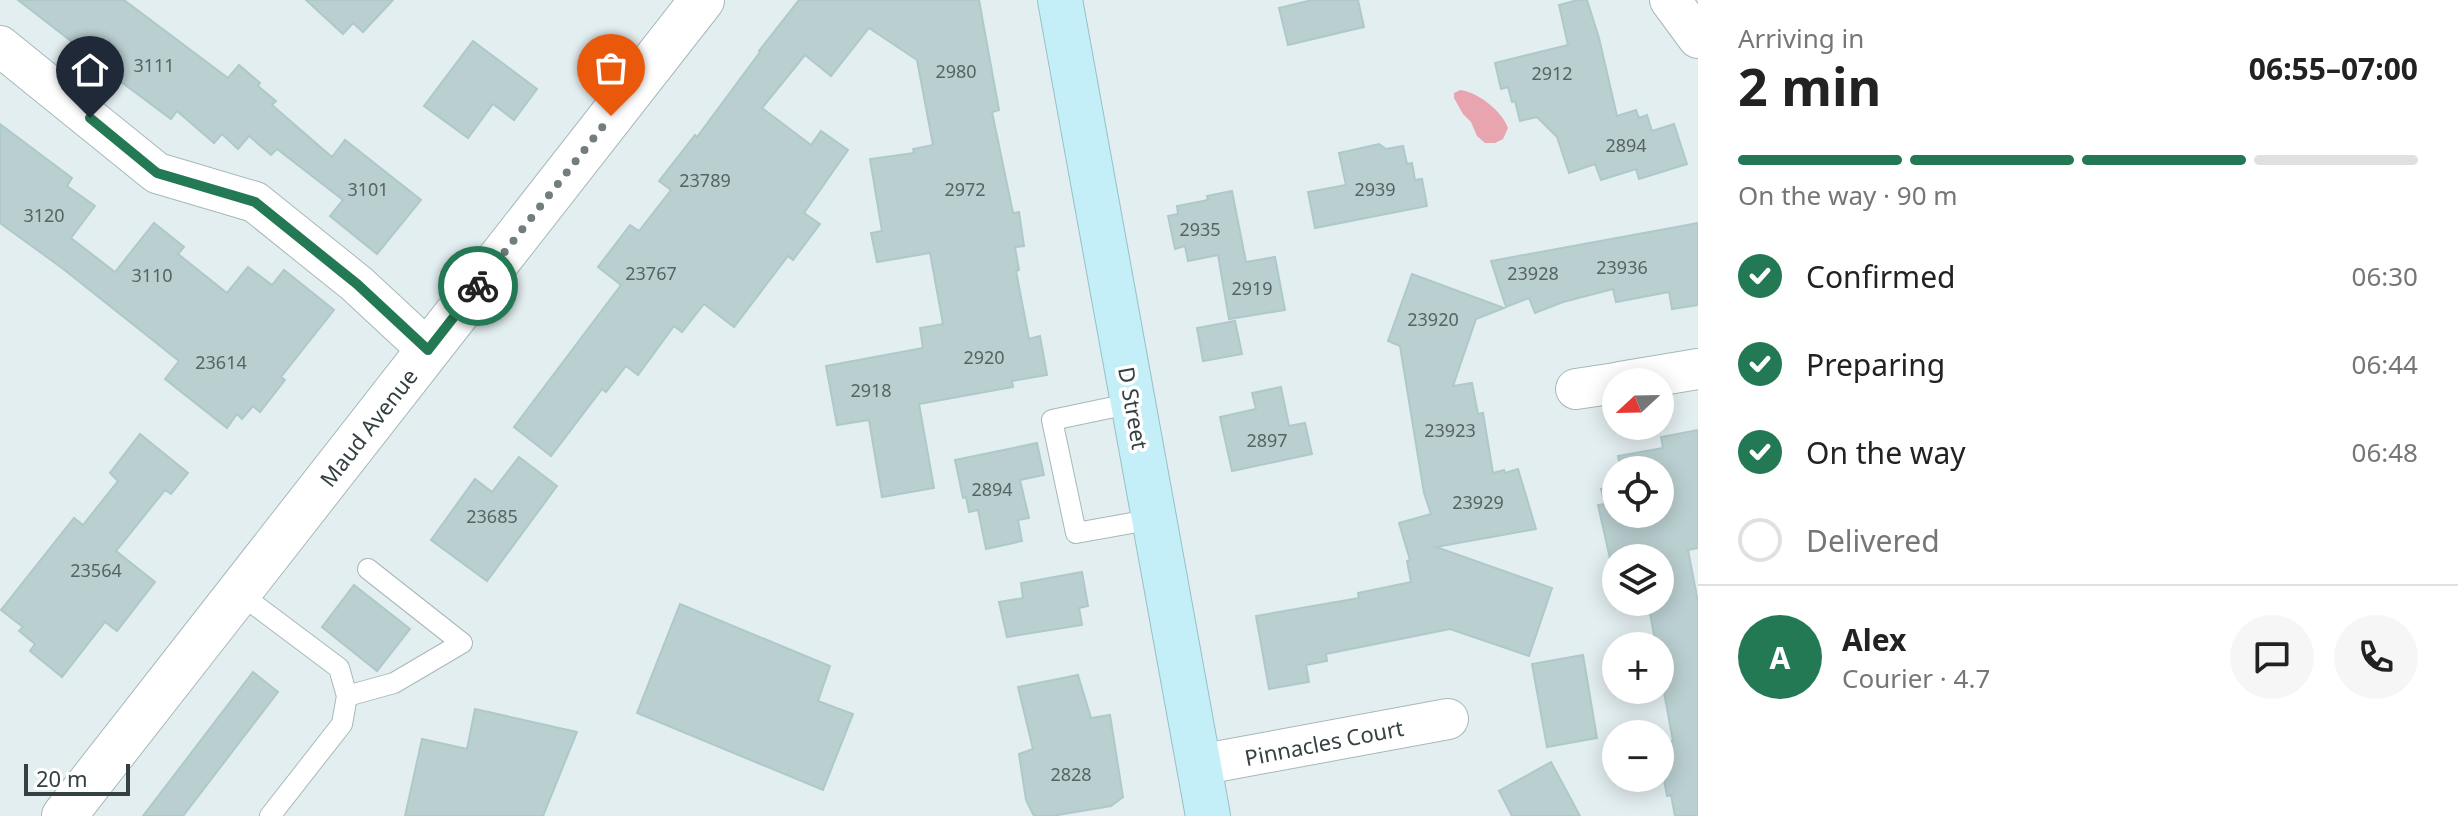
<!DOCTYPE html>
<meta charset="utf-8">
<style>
:root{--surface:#fff;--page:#f6f6f6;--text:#222;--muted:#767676;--line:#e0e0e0;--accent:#247955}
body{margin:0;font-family:"Noto Sans",sans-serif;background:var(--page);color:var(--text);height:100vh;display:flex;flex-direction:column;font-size:30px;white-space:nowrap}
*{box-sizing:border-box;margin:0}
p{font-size:26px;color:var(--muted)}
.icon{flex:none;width:44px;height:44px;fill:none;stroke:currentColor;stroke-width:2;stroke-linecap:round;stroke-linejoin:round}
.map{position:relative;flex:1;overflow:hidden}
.details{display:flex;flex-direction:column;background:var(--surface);width:760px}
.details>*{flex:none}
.needle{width:52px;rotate:248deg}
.fabs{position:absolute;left:1602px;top:368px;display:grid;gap:16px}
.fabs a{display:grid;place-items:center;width:72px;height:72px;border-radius:50%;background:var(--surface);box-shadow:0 4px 20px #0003;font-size:40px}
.scale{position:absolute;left:24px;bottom:20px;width:106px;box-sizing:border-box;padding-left:8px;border:4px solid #344041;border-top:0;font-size:22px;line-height:28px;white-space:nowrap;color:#344041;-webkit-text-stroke:6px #fff;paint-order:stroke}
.pin{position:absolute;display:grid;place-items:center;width:68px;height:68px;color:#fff;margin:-82px -34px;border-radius:50% 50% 50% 0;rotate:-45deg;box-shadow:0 0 8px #0007}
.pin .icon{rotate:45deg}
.courier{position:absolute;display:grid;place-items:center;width:80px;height:80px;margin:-40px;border:6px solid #247955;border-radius:50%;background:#fff;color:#222;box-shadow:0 2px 10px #0007}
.headline em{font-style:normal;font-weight:700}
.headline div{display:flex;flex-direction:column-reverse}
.headline{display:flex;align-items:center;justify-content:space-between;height:136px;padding:0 40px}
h1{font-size:52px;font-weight:700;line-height:60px}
.bar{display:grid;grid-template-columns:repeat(4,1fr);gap:12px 8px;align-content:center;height:96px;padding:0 40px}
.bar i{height:10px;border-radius:6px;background:var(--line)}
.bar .current{background:var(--accent)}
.bar p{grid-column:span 4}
.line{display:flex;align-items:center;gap:20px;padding:0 40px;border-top:2px solid var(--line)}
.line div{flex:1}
.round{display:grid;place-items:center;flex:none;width:84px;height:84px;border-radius:42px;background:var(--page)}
ol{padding:0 40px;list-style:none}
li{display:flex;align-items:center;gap:24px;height:88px}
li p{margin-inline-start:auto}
li .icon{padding:8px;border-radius:50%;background:var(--accent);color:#fff;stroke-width:4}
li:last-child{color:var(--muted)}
li i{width:44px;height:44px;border:4px solid var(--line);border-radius:50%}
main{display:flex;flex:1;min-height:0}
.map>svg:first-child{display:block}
.water{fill:#e8a4af}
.building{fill:#bacfd0;stroke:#aec9ca;stroke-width:2}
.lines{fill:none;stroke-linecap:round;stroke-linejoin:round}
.service-casing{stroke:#a7b8ba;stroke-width:22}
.minor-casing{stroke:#a7b8ba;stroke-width:42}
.tertiary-casing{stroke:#a7b8ba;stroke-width:46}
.secondary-casing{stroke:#95c0c9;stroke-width:46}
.service{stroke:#fff;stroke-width:20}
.minor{stroke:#fff;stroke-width:40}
.tertiary{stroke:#fff;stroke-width:44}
.secondary{stroke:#c4eff9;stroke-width:44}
.done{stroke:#717d7e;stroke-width:8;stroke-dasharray:0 14.4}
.route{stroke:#247955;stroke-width:10}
.labels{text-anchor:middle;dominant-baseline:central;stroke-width:7;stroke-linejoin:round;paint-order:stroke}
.number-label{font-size:18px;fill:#566465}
.street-label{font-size:22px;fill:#344041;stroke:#fff}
</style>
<main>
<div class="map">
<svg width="1698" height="816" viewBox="0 0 1698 816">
<rect width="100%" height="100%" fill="#e3eef0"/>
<path class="water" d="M 1460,90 C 1478,92 1502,111 1508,128 L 1503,139 L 1495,143 L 1485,143 L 1477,136 L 1471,122 L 1463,114 L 1454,98 L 1454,93 Z"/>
<g class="building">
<path d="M 18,0 L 124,0 L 228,78 L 239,65 L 260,83 L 258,86 L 276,101 L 272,105 L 332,157 L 345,140 L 421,200 L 377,254 L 330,216 L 343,200 L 277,149 L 271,155 L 249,136 L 238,149 L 222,134 L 214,143 L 177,111 L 171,119 L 97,64 L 98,62 Z"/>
<path d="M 306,0 L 393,0 L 363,32 L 353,23 L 343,34 Z"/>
<path d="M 799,0 L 979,0 L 999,110 L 992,112 L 1013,213 L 1019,212 L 1024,246 L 1015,247 L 1019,270 L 1016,271 L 1029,339 L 1040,336 L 1047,375 L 1012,381 L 1013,387 L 919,404 L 934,488 L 882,497 L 869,420 L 837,425 L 826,366 L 923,348 L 920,328 L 943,324 L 930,253 L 877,262 L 871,233 L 882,231 L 870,159 L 914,153 L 913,149 L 933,145 L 917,60 L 869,28 L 831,76 L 805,55 L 762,108 L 811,145 L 821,131 L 848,150 L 804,213 L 820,224 L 793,260 L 788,256 L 734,327 L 704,304 L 682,332 L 674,326 L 638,375 L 626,366 L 606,392 L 602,389 L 551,456 L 514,427 L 621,285 L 598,267 L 630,225 L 639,231 L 671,190 L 659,181 L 695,135 L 697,137 L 760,52 L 759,51 Z"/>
<path d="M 1312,0 L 1358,0 L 1364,27 L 1288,45 L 1279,8 Z"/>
<path d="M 1578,0 L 1587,0 L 1599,38 L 1617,116 L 1636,110 L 1639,118 L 1647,115 L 1652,131 L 1674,124 L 1687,164 L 1639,179 L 1636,169 L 1601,180 L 1595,164 L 1569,173 L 1557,137 L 1537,117 L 1520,121 L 1515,101 L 1512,102 L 1508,87 L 1501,89 L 1495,63 L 1568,45 L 1559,5 Z"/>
<path d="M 473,41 L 537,89 L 514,120 L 493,104 L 468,138 L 424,106 Z"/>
<path d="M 0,124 L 72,178 L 67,186 L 95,206 L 71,238 L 115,272 L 154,223 L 184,247 L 178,254 L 227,293 L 248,267 L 272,285 L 284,270 L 334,310 L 281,377 L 285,380 L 260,412 L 253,406 L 242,419 L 237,414 L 227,428 L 165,379 L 179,361 L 62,268 L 0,223 Z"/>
<path d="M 1379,144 L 1386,149 L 1403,146 L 1407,164 L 1412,163 L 1415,180 L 1422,179 L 1427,206 L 1315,228 L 1308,192 L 1346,185 L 1339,153 Z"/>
<path d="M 1232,191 L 1246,262 L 1275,257 L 1285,310 L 1229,319 L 1218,255 L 1188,261 L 1185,246 L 1175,249 L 1168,216 L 1178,214 L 1177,206 L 1208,200 L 1207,196 Z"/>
<path d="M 1698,223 L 1698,305 L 1672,309 L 1669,292 L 1616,302 L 1613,289 L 1563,302 L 1535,313 L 1529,298 L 1506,307 L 1491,261 Z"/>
<path d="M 1412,274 L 1504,308 L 1476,319 L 1453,386 L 1472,383 L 1478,414 L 1483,413 L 1493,473 L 1504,470 L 1505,473 L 1518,469 L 1536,529 L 1436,547 L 1552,588 L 1529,656 L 1450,629 L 1326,654 L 1327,661 L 1306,665 L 1309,682 L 1269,689 L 1256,616 L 1359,598 L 1358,593 L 1411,582 L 1407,561 L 1410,560 L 1399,523 L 1431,514 L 1424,493 L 1400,346 L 1388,341 Z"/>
<path d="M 1235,321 L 1242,354 L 1203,361 L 1197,328 Z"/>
<path d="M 1281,387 L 1289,426 L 1305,423 L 1312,454 L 1232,471 L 1220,417 L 1256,409 L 1252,393 Z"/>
<path d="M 1698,430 L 1698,548 L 1688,550 L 1698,602 L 1698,816 L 1675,816 L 1671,795 L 1667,796 L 1660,757 L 1660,743 L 1673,741 L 1660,671 L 1660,646 L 1656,646 L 1648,602 L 1660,602 L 1660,558 L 1616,558 L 1616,585 L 1598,505 L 1605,504 L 1601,489 L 1616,485 L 1616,514 L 1660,514 L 1660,470 L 1621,470 L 1618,456 L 1663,448 L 1661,437 Z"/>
<path d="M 140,434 L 188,473 L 171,494 L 165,490 L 116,551 L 155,582 L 117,631 L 105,622 L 62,677 L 30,651 L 35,644 L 19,631 L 23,627 L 1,610 L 74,518 L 83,525 L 118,481 L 110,473 Z"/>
<path d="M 1037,443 L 1044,475 L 1020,480 L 1029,518 L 1018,520 L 1022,541 L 986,549 L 978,510 L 969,512 L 966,497 L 963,498 L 955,460 Z"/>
<path d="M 519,457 L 557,486 L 487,581 L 431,540 L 475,479 L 492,492 Z"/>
<path d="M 1082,572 L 1088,606 L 1079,608 L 1082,625 L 1007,637 L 999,602 L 1023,598 L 1021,583 Z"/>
<path d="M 354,585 L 410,629 L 377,671 L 322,627 Z"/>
<path d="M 680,604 L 830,666 L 818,701 L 853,714 L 823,790 L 637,713 Z"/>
<path d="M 1583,655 L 1597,738 L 1547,747 L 1532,664 Z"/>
<path d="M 253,672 L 278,692 L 183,816 L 143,816 Z"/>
<path d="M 1078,675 L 1091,718 L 1110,715 L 1123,797 L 1111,806 L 1052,816 L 1034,816 L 1026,800 L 1019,754 L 1033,749 L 1018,687 Z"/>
<path d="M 475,709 L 577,732 L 543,816 L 405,816 L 422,739 L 467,749 Z"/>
<path d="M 1551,762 L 1580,816 L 1512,816 L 1499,791 Z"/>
</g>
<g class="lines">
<defs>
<g id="service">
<path d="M 1133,403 L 1052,420 L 1076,533 L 1154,519"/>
<path d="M 239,593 L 339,668 L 347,696 L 342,724 L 270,816"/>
<path d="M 347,696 L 394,683 L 462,643 L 368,569"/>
</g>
<g id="minor">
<path d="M 1670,0 L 1698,38"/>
<path d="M 0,46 L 157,173 L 255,202 L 357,284 L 428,350"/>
<path d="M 1620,382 L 1698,369"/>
<path d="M 1576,389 L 1616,383"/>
<path d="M 1199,765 L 1448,719"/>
</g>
<path id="tertiary" d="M 64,816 L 702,0"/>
<path id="secondary" d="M 1060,0 L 1208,816"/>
</defs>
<use href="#service" class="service-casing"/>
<use href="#minor" class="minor-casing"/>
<use href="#tertiary" class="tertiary-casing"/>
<use href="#secondary" class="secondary-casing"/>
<use href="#service" class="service"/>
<use href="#minor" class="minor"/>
<use href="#tertiary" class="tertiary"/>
<use href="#secondary" class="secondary"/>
</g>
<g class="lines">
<path class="done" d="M 478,286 L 611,116"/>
<path class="route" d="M 90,118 L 157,173 L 255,202 L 357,284 L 428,350 L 478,286"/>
</g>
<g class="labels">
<g class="number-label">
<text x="154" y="65">3111</text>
<text x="956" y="71">2980</text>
<text x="1552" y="73">2912</text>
<text x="1626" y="145">2894</text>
<text x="705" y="180">23789</text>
<text x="368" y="189">3101</text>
<text x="965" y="189">2972</text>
<text x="1375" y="189">2939</text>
<text x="44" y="215">3120</text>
<text x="1200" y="229">2935</text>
<text x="1622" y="267">23936</text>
<text x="651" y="273">23767</text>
<text x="1533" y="273">23928</text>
<text x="152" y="275">3110</text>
<text x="1252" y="288">2919</text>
<text x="1433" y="319">23920</text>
<text x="984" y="357">2920</text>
<text x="221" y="362">23614</text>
<text x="871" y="390">2918</text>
<text x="1450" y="430">23923</text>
<text x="1267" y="440">2897</text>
<text x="992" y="489">2894</text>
<text x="1478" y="502">23929</text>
<text x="492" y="516">23685</text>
<text x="96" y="570">23564</text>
<text x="1071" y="774">2828</text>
</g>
<g class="street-label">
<text transform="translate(1134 408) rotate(80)">D Street</text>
<text transform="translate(368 427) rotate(-52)">Maud Avenue</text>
<text transform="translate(1324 742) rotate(-11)">Pinnacles Court</text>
</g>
</g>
</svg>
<div class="fabs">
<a><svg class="needle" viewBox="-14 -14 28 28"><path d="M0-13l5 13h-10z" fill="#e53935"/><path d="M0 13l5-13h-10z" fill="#767676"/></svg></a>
<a><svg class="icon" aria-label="locate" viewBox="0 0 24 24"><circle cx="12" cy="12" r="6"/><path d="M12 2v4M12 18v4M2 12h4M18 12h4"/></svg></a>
<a><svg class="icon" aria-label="layers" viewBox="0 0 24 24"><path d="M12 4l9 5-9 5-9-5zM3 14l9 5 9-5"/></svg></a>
<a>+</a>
<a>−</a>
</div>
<div class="scale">20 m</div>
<div class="pin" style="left:611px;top:116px;background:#ea580c"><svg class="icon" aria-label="bag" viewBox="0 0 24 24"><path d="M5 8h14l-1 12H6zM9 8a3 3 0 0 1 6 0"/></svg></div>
<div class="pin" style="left:90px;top:118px;background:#1f2937"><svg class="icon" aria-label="home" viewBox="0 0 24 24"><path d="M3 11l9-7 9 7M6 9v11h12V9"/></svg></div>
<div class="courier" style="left:478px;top:286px"><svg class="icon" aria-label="bike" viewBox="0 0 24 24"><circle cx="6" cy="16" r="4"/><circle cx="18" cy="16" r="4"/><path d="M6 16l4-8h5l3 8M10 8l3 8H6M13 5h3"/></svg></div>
</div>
<section class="details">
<div class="headline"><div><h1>2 min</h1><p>Arriving in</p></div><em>06:55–07:00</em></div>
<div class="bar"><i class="current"></i><i class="current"></i><i class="current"></i><i></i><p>On the way · 90 m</p></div>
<ol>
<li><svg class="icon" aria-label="check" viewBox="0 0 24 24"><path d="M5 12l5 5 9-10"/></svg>Confirmed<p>06:30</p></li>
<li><svg class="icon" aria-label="check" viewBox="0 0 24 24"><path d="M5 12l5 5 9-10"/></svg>Preparing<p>06:44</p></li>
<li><svg class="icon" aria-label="check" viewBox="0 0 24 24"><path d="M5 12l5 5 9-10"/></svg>On the way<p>06:48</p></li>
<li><i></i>Delivered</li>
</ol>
<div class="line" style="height:144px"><b class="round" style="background:var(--accent);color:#fff">A</b><div><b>Alex</b><p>Courier · 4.7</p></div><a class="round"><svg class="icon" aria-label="chat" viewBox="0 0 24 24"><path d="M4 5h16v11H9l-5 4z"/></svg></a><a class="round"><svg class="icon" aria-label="phone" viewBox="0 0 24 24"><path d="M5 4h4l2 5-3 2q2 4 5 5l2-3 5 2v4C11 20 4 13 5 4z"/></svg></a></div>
</section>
</main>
